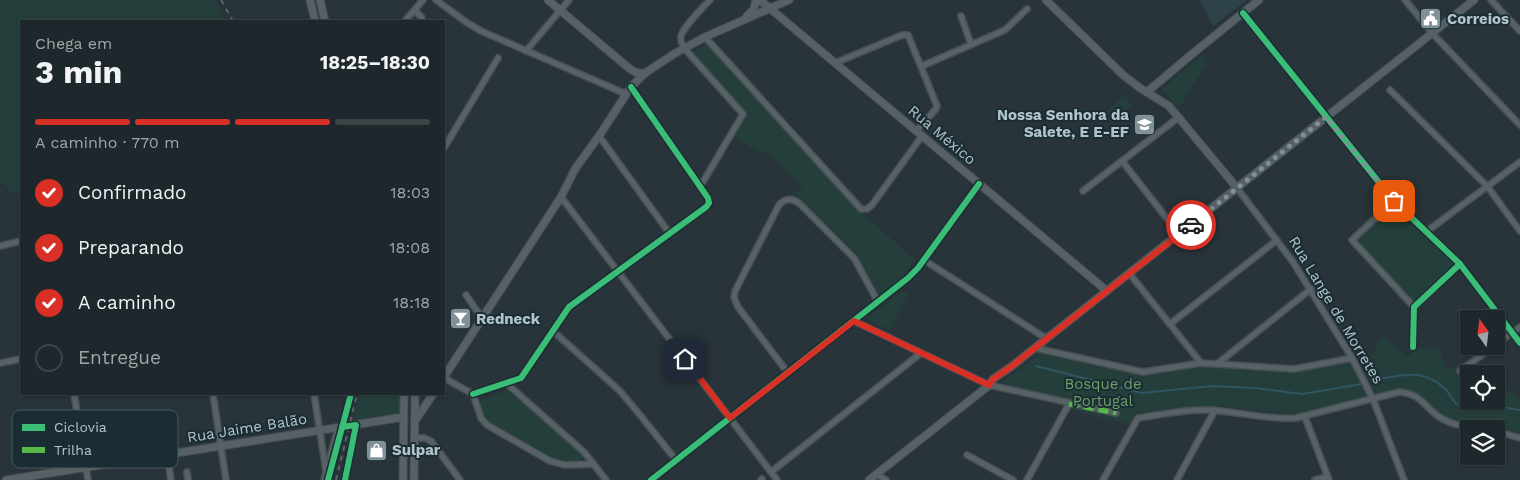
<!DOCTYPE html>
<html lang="pt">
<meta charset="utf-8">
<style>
:root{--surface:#1e272b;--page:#262f33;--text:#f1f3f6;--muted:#a1a5a9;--line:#3c4447;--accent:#d93025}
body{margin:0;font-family:"Work Sans",sans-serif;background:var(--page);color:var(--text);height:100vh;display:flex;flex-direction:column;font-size:19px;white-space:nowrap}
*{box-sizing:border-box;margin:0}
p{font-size:16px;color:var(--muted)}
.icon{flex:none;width:28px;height:28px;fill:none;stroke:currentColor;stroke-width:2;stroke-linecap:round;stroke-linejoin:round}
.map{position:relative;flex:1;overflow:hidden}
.sheet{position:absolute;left:20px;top:20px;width:425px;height:375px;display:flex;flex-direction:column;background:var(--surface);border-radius:0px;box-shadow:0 1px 4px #0004,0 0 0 1px var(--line)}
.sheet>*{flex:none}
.needle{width:32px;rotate:346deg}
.buttons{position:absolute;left:1460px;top:310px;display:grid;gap:10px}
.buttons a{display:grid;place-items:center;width:45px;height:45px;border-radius:0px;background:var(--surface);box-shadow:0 1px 4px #0004,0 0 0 1px var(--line);font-size:25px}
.pin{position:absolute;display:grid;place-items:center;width:42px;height:42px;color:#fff;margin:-21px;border-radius:10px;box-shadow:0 2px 8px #0006}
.courier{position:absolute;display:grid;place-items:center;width:50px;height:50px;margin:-25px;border:4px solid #d93025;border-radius:50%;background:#fff;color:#222;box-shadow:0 1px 6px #0007}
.summary em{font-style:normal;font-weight:700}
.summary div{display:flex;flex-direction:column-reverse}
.summary{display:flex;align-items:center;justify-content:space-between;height:85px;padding:0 15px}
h1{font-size:32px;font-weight:700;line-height:38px}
.bar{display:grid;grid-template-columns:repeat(4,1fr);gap:8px 5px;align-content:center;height:60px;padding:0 15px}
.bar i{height:6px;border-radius:4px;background:var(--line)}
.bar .active{background:var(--accent)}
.bar p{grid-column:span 4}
ol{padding:0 15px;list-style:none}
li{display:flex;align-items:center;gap:15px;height:55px}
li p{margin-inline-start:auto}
li .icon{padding:5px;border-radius:50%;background:var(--accent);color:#fff;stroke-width:4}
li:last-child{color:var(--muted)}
li i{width:28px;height:28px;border:2px solid var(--line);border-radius:50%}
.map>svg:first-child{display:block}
.airport{fill:#2e424a}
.green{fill:#243f3b}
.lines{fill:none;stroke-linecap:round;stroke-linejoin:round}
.stream{stroke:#305563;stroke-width:2}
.street-casing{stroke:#464f53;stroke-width:8}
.secondary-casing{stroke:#464f53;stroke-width:9}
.street{stroke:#586266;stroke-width:5}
.secondary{stroke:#576165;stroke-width:7}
.rail{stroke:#5c656a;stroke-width:2;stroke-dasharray:5 5;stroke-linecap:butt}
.quiet{stroke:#58b947;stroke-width:5;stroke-dasharray:10 5;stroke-linecap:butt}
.cycleway-casing{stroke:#1a2d34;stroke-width:9}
.cycleway{stroke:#3abd76;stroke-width:6}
.done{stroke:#819198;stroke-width:5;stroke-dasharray:0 9}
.route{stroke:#d93025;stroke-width:6}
.labels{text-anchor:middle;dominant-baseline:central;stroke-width:4;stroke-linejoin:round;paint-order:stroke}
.poi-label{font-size:15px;font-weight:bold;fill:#b1c3cb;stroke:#1a2d34;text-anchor:start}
.street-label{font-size:15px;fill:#b1c3cb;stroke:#1a2d34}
.park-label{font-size:15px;fill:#6b9e66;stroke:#1a2d34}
.key{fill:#1a2d34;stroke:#475a61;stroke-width:1}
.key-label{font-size:14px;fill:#b1c3cb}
</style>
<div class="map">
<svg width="1520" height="480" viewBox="0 0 1520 480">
<rect width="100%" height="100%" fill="#283439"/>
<path class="airport" d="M 1200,0 L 1247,0 L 1213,26 Z"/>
<g class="green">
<path d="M 0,0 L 216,0 L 225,21 L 21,21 L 21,194 L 14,194 L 0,180 Z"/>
<path d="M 707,44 L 812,161 L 860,211 L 915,260 L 901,279 L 879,295 L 855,252 L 794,193 L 804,189 L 765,150 L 763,154 L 734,138 L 746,115 L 693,52 Z"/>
<path d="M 1202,55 L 1207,62 L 1179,108 L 1162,89 Z"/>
<path d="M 1123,95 L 1133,105 L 1115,123 L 1105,113 Z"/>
<path d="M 1393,207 L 1455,265 L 1414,302 L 1356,241 Z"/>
<path d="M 903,291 L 908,294 L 890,330 L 866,319 Z"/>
<path d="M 1384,336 L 1407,357 L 1417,348 L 1439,349 L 1446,371 L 1457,364 L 1467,376 L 1461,380 L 1469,390 L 1469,401 L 1496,401 L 1496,389 C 1506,388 1513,394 1520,400 L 1520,433 C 1500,426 1480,427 1459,422 C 1422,412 1429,378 1377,395 L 1363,367 Z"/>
<path d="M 1039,354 L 1141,375 L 1204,366 L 1298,372 L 1351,361 L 1368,398 L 1303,415 L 1217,406 L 1200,406 L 1136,413 L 1130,424 L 1069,410 L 1071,403 L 1066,399 L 1002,383 Z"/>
<path d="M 505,391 L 512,393 L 581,454 L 582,459 L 580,461 C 558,467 534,449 516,438 C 506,432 496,427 487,419 C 483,415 481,411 479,406 L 481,400 Z"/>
<path d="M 360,394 L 401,394 L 402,413 L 352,421 Z"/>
</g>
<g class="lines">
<g class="stream">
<path d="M 1036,366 L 1142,393 L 1212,386 L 1255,388 L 1302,394 L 1362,384"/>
<path d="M 1378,379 C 1404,375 1425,368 1445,389 C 1450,393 1452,401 1457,404 C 1462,408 1480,408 1488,410 L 1495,406 L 1520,410"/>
</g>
<defs>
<g id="street">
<path d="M 436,0 L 466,22 L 481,31 L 626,94"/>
<path d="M 1405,0 L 1432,33 L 1520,125"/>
<path d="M 1491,0 L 1520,31"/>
<path d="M 415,10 L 422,18 L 421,21"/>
<path d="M 1243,13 L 1394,201 L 1460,264 L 1520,343"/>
<path d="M 961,16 L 971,44"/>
<path d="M 405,21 L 423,0"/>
<path d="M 705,37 L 861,209 L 867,209 L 872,205 L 922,136"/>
<path d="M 526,51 L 569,0"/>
<path d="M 835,63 L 902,35 L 908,35 L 937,106 L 936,109 L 916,131"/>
<path d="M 922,66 L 1005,30 L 1027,9"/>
<path d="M 1390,90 L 1487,186 L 1520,231"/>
<path d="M 599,136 L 670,234"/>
<path d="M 444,148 L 498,58"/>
<path d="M 1122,161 L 1179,234"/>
<path d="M 700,187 L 743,114 L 684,48 C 682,44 680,40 681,36 C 683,28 703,7 710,0"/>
<path d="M 1237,188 L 1293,262 L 1352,358 L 1373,399 L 1404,480"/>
<path d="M 1083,191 L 1179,117"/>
<path d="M 561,197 L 777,480"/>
<path d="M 1394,201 L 1352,240 L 1414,307"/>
<path d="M 1426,232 L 1520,162"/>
<path d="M 0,246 L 21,241"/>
<path d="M 924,260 L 1047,339"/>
<path d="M 1129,273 L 1201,363"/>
<path d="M 466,295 L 482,318"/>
<path d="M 854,321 L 989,385 L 1116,413"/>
<path d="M 1170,324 L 1277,240"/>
<path d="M 553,331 L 620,391 L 640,415 L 676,460"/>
<path d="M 1496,344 L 1520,327"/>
<path d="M 1413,347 L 1414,307 L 1460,264"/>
<path d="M 1035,348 L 1143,372 L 1201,363 L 1294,369 L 1352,358"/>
<path d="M 0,363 L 21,359"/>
<path d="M 1217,364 L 1311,289"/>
<path d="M 1460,371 L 1494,346"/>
<path d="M 788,373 L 738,307 L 734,297 L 735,291 L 779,205 C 785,198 792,198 799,203 L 854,258 L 878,302"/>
<path d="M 444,378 L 473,394 L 481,418 L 487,425 L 550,461 L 565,465 L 594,464"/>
<path d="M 506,383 L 584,452 L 606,480"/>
<path d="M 74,394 L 88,480"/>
<path d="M 213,394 L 226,480"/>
<path d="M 314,394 L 326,471"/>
<path d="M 473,394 L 521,378 L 569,307 L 706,207 L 709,203 L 708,198 L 631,87"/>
<path d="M 1305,417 L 1329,480"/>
<path d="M 1496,431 L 1520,438"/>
<path d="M 415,438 L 425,438 L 431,441 L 460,480"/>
<path d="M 167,455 L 171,480"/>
<path d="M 967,455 L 1013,480"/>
<path d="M 187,472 L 188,480"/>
<path d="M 771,472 L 921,353"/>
<path d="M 876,474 L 886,480"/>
<path d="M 324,480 L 338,428"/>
<path d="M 345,480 L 356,425"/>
<path d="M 651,480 L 908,278 L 918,268 L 979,184"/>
<path d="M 761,480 L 762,479"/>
<path d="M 1027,480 L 1069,404"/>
<path d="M 1103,480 L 1138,418 C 1160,415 1184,409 1207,410 C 1237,411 1266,420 1296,418 L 1399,392 C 1423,394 1424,408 1441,418 C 1454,426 1468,427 1482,429"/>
<path d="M 1177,480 L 1215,410"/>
<path d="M 1315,480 L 1327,477"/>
</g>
<g id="secondary">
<path d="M 310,0 L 315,21"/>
<path d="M 320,0 L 325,21"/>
<path d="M 548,0 L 630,69 L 637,73 L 645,73"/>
<path d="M 760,0 L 1107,291"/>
<path d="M 1046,0 L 1123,75 L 1140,88 L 1169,106 L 1237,188"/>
<path d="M 747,16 L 754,9 L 756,0"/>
<path d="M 1147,92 L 1192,54 L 1259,0"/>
<path d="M 444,377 L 561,197 L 575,169 L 599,136 L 631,87 L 645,73 L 674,54 L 705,37 L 789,0"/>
<path d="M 989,385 L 993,379 L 1012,366 L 1474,0"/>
<path d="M 415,421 L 433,394"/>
<path d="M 6,480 L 404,417"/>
<path d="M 403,480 L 404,394"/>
<path d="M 414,480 L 415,394"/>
<path d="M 869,480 L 992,383"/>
</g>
</defs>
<use href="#street" class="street-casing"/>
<use href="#secondary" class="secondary-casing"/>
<use href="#street" class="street"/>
<use href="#secondary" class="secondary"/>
<g class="rail">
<path d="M 221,0 L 233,21"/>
<path d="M 336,480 L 357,394"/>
</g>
<path class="quiet" d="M 1069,404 L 1116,413"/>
<defs>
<g id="cycleway">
<path d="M 1243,13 L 1394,201 L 1460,264 L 1520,343"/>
<path d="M 1413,347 L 1414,307 L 1460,264"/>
<path d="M 473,394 L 521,378 L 569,307 L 706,207 L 709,203 L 708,198 L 631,87"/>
<path d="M 342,427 L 356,425 L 345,480"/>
<path d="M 328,480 L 351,394"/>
<path d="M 651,480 L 908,278 L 918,268 L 979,184"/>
</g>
</defs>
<use href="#cycleway" class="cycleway-casing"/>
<use href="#cycleway" class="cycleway"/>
</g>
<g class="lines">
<path class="done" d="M 1191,225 L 1326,117 L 1394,201"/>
<path class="route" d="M 685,359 L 730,418 L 854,321 L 989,385 L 993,379 L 1012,366 L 1191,225"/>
</g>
<defs>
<symbol id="civic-square" viewBox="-11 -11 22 22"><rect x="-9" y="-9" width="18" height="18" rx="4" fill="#819198" stroke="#1a2d34"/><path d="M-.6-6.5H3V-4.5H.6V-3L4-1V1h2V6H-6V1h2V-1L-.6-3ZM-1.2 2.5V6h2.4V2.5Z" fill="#fff"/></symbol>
<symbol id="school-square" viewBox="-11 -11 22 22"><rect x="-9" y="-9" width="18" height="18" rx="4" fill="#819198" stroke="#1a2d34"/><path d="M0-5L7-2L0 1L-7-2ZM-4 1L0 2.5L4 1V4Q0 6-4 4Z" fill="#fff"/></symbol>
<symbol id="bar-square" viewBox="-11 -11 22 22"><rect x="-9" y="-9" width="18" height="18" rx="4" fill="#819198" stroke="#1a2d34"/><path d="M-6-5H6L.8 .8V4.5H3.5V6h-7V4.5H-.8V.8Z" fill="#fff"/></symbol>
<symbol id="shop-square" viewBox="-11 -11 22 22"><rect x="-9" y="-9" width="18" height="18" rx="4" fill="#819198" stroke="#1a2d34"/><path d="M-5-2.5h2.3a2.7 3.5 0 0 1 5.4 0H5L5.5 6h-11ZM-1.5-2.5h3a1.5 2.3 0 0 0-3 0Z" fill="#fff"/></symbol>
</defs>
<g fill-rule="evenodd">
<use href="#civic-square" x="1418" y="6" width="25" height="25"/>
<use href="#school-square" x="1132" y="112" width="25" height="25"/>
<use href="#bar-square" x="448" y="306" width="25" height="25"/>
<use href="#shop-square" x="364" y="438" width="25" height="25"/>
</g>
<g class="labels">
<g class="poi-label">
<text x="1447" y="19">Correios</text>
<text x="1129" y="115" text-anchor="end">Nossa Senhora da<tspan x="1129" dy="17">Salete, E E-EF</tspan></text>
<text x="476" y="319">Redneck</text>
<text x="392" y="450">Sulpar</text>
</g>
<g class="street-label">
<text transform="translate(942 135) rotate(40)">Rua México</text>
<text transform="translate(1336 310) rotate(59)">Rua Lange de Morretes</text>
<text transform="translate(247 428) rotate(-9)">Rua Jaime Balão</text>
</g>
<g class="park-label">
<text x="1103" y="384">Bosque de<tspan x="1103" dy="17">Portugal</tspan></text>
</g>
</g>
<rect x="12" y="410" width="166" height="58" rx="8" class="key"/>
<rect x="22" y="424" width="23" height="7" fill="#3abd76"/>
<rect x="22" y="447" width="23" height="6" fill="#58b947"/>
<g class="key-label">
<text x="54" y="432">Ciclovia</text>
<text x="54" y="455">Trilha</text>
</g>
</svg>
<div class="buttons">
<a><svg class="needle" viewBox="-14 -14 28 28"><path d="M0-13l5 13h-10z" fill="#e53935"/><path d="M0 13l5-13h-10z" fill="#a1a5a9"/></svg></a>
<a><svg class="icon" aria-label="locate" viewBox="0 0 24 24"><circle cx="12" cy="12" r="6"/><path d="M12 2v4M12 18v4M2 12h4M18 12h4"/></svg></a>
<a><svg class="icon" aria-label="layers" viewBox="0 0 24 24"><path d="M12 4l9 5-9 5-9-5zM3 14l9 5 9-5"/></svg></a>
</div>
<div class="pin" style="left:1394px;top:201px;background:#ea580c"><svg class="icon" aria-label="bag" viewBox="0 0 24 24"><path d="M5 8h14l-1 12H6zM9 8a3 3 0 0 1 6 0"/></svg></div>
<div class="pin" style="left:685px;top:359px;background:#1f2937"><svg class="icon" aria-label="home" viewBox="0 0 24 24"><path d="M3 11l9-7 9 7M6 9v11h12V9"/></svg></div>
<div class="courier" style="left:1191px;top:225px"><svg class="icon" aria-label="car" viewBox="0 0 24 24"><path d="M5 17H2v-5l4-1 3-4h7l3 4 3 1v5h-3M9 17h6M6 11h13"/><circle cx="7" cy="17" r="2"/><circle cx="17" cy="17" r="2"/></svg></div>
<section class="sheet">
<div class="summary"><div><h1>3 min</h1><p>Chega em</p></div><em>18:25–18:30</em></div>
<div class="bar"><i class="active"></i><i class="active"></i><i class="active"></i><i></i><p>A caminho · 770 m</p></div>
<ol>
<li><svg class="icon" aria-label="check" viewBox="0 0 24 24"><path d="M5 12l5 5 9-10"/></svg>Confirmado<p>18:03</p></li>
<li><svg class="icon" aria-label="check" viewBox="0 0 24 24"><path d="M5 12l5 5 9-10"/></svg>Preparando<p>18:08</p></li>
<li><svg class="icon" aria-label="check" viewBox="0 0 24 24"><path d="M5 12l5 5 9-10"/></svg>A caminho<p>18:18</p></li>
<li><i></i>Entregue</li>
</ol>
</section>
</div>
